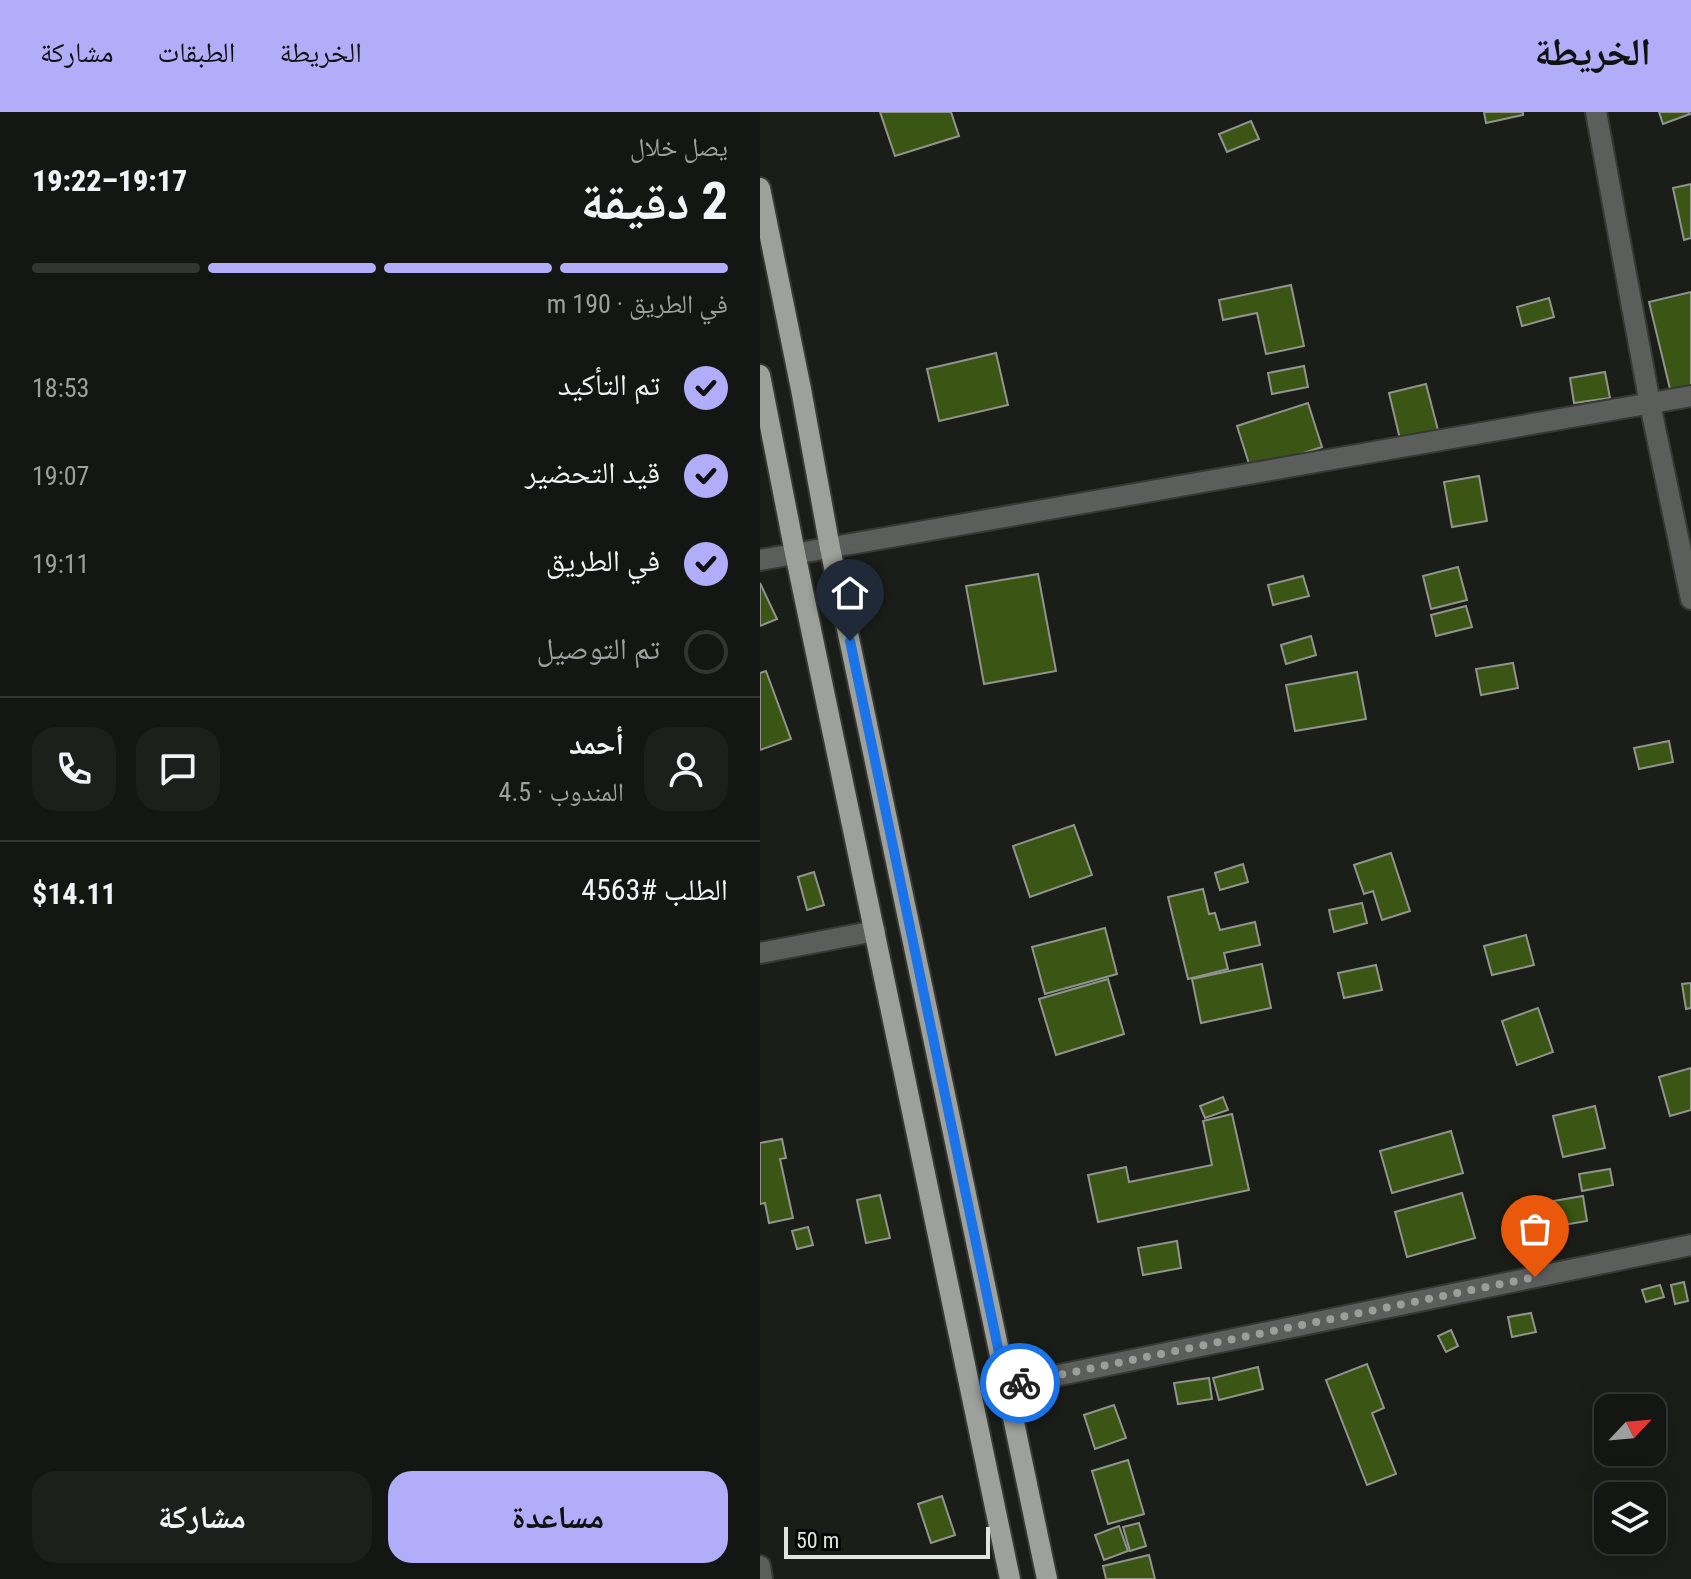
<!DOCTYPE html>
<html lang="ar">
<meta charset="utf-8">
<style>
:root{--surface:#141613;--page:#1d1f1c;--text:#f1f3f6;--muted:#9d9fa0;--line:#333533;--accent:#b2adf9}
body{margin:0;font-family:"Roboto Condensed","Noto Naskh Arabic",sans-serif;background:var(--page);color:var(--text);direction:rtl;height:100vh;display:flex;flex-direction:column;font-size:30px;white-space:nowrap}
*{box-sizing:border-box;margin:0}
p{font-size:26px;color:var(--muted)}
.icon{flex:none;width:44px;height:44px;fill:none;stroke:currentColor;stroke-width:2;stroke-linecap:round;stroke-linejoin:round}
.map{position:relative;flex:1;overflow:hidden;direction:ltr}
.side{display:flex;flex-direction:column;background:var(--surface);width:760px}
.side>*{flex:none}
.needle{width:52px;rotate:64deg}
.buttons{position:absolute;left:834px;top:1282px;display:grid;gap:16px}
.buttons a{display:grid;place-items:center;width:72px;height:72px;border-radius:16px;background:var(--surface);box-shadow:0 8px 32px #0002,0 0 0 2px var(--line);font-size:40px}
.scale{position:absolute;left:24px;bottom:20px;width:206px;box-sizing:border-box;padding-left:8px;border:4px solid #e2e4e1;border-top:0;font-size:22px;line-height:28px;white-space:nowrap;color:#e2e4e1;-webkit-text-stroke:6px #060706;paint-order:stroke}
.pin{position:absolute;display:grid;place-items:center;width:68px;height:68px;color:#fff;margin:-82px -34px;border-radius:50% 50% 50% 0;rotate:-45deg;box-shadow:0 0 8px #0007}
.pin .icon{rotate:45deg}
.courier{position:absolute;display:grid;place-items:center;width:80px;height:80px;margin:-40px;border:6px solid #1a73e8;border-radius:50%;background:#fff;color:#222;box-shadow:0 2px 10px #0007}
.head em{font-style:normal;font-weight:800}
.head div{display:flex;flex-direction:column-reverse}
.head{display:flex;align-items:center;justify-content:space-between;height:136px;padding:0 32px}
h1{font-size:52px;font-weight:800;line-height:60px}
.bar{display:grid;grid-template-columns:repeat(4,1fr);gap:12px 8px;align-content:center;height:96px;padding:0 32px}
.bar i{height:10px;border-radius:6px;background:var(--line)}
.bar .active{background:var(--accent)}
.bar p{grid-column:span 4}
.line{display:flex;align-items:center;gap:20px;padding:0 32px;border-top:2px solid var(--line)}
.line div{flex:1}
.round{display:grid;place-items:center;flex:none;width:84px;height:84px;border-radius:24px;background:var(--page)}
ol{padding:0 32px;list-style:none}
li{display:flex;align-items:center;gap:24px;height:88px}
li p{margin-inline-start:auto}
li .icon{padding:8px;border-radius:50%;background:var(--accent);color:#111;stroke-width:4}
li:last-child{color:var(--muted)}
li i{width:44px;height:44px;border:4px solid var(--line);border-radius:50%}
.action{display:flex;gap:16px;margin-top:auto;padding:16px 32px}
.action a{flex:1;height:92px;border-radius:24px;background:var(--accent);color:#111;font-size:32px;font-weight:800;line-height:92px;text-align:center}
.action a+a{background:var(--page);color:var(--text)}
header{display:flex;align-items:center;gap:48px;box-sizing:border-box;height:112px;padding:0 40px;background:var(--accent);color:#111}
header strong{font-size:38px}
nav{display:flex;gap:44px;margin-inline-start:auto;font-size:28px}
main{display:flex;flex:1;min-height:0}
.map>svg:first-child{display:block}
.building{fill:#3a5514;stroke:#91948e;stroke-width:2}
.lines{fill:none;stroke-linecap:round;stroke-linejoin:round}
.minor-casing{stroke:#373935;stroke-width:24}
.major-casing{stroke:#373935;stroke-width:24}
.minor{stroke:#5c5e5b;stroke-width:20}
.major{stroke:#9ea09b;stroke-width:20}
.done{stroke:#9c9e9b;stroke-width:8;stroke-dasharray:0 14.4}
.route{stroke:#1a73e8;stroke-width:10}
</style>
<header>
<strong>الخريطة</strong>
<nav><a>الخريطة</a><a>الطبقات</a><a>مشاركة</a></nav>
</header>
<main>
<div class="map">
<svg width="931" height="1467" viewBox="0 0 931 1467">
<rect width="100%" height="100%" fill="#1b1d19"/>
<g class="building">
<path d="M 120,0 L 191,0 L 199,24 L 135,44 Z"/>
<path d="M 724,0 L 763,0 L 763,3 L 726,11 Z"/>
<path d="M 899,0 L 929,0 L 930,2 L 903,12 Z"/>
<path d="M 491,9 L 499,27 L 467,40 L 459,22 Z"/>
<path d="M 931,72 L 931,126 L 924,128 L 913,76 Z"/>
<path d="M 531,173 L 544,234 L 506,242 L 497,201 L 463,208 L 459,188 Z"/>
<path d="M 931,180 L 931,276 L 911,281 L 889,190 Z"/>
<path d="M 789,186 L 794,205 L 762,214 L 757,195 Z"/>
<path d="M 236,241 L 248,293 L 179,309 L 167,257 Z"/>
<path d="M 544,254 L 548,275 L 512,282 L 508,261 Z"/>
<path d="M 845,260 L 850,286 L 814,291 L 810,266 Z"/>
<path d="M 666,272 L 678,318 L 640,327 L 629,281 Z"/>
<path d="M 548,291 L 562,335 L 491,358 L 477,314 Z"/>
<path d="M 719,364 L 727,409 L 692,415 L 684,370 Z"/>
<path d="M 698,455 L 707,488 L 671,497 L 663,464 Z"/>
<path d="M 278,462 L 296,559 L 224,572 L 206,474 Z"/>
<path d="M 543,464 L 549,484 L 513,493 L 508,473 Z"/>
<path d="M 0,471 L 17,507 L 0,514 Z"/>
<path d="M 706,494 L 712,515 L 676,524 L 671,503 Z"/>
<path d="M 551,524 L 556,543 L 526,552 L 521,533 Z"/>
<path d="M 753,551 L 758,576 L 721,583 L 716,557 Z"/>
<path d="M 6,559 L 31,627 L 0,638 L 0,561 Z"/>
<path d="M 597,560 L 606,607 L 535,619 L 526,573 Z"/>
<path d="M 909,629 L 913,650 L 879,657 L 874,636 Z"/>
<path d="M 314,713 L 332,763 L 270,785 L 253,734 Z"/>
<path d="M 631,741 L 650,799 L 622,808 L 613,779 L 604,782 L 594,753 Z"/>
<path d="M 483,752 L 488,770 L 460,778 L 455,761 Z"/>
<path d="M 54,760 L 64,793 L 47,798 L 38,765 Z"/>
<path d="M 443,777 L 449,802 L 455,801 L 460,818 L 495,810 L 500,833 L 464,841 L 468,857 L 428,867 L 408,785 Z"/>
<path d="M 602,791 L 607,811 L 574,820 L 569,798 Z"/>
<path d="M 345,816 L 357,862 L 285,882 L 272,835 Z"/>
<path d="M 766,823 L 774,853 L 732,863 L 724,834 Z"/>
<path d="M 502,852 L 511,896 L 441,911 L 432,867 Z"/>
<path d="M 616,853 L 622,878 L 584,886 L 578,861 Z"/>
<path d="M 348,867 L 364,922 L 296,943 L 279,887 Z"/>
<path d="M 931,871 L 931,896 L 926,897 L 922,872 Z"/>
<path d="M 778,896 L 793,940 L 757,953 L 742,909 Z"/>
<path d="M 931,956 L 931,998 L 910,1004 L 899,965 Z"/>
<path d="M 463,985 L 468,998 L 445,1006 L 440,994 Z"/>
<path d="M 835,994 L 845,1036 L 803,1045 L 793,1004 Z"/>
<path d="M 472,1002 L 489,1078 L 338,1110 L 328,1063 L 366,1055 L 369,1070 L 452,1053 L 443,1009 Z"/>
<path d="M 691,1019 L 703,1061 L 632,1081 L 620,1039 Z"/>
<path d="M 22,1027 L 26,1046 L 20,1047 L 33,1106 L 9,1111 L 5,1091 L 0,1092 L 0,1031 Z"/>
<path d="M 850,1057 L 853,1073 L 822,1079 L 819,1062 Z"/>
<path d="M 702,1081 L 715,1126 L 647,1145 L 635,1100 Z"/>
<path d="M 120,1083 L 130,1126 L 106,1131 L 97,1088 Z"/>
<path d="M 823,1084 L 827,1109 L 791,1115 L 787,1090 Z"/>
<path d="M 48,1115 L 53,1133 L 37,1137 L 32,1119 Z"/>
<path d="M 417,1129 L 421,1156 L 383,1163 L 378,1136 Z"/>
<path d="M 924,1170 L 928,1189 L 915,1192 L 911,1173 Z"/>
<path d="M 900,1173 L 904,1185 L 886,1190 L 882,1178 Z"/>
<path d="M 771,1201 L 776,1220 L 752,1225 L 748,1205 Z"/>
<path d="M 691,1218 L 698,1234 L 686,1240 L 678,1224 Z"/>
<path d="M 607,1252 L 624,1296 L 612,1301 L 636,1362 L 607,1373 L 566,1268 Z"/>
<path d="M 498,1255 L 503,1277 L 459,1288 L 453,1266 Z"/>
<path d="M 449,1266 L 452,1287 L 418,1292 L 414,1271 Z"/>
<path d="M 354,1293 L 366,1326 L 335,1337 L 324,1303 Z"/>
<path d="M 368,1348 L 384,1402 L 348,1412 L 332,1359 Z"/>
<path d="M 182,1384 L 195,1423 L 171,1431 L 158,1392 Z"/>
<path d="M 379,1411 L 386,1434 L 370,1439 L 363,1415 Z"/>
<path d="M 359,1414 L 368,1439 L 344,1448 L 335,1423 Z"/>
<path d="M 389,1443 L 395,1467 L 346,1467 L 343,1454 Z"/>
</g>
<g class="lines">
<defs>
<g id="minor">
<path d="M 836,0 L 890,292 L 931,487"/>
<path d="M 0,448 L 931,284"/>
<path d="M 0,841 L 115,819"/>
<path d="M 246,1274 L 931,1133"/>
<path d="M 0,1454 L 2,1467"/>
</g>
<g id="major">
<path d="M 0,76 L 41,277 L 70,436 L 287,1467"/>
<path d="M 0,263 L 35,441 L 250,1467"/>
</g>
</defs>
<use href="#minor" class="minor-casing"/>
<use href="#major" class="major-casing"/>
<use href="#minor" class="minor"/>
<use href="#major" class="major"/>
</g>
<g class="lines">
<path class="done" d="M 260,1271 L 775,1165"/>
<path class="route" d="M 90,529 L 246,1274 L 260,1271"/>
</g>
</svg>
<div class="buttons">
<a><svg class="needle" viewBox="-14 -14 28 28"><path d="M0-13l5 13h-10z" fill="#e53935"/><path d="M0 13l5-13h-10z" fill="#9d9fa0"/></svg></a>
<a><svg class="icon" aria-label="layers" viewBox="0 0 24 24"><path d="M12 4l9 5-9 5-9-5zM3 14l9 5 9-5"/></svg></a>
</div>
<div class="scale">50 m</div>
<div class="pin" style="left:775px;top:1165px;background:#ea580c"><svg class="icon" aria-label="bag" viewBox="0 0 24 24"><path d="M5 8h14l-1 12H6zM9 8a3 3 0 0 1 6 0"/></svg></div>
<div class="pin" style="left:90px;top:529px;background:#1f2937"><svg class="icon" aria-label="home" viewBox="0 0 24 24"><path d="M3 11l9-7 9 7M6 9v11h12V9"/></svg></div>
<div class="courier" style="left:260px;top:1271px"><svg class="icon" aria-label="bike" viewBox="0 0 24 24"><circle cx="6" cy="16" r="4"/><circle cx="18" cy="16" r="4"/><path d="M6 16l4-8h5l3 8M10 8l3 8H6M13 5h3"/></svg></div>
</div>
<section class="side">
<div class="head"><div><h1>2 دقيقة</h1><p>يصل خلال</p></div><em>19:17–19:22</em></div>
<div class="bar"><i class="active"></i><i class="active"></i><i class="active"></i><i></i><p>في الطريق · 190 m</p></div>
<ol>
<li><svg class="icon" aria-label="check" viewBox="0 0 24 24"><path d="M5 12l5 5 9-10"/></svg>تم التأكيد<p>18:53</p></li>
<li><svg class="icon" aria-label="check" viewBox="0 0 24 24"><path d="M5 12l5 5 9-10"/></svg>قيد التحضير<p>19:07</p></li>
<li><svg class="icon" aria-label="check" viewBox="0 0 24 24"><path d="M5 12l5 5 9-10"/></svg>في الطريق<p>19:11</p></li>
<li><i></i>تم التوصيل</li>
</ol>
<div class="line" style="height:144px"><a class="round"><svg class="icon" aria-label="person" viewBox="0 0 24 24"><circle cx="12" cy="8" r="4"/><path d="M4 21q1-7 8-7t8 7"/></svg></a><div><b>أحمد</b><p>المندوب · 4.5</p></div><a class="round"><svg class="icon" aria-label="chat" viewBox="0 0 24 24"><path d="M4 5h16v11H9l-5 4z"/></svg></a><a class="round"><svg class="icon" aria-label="phone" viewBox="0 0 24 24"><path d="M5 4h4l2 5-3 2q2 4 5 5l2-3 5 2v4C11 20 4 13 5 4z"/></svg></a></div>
<div class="line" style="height:104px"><div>الطلب #4563</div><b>$14.11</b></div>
<div class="action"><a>مساعدة</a><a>مشاركة</a></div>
</section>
</main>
